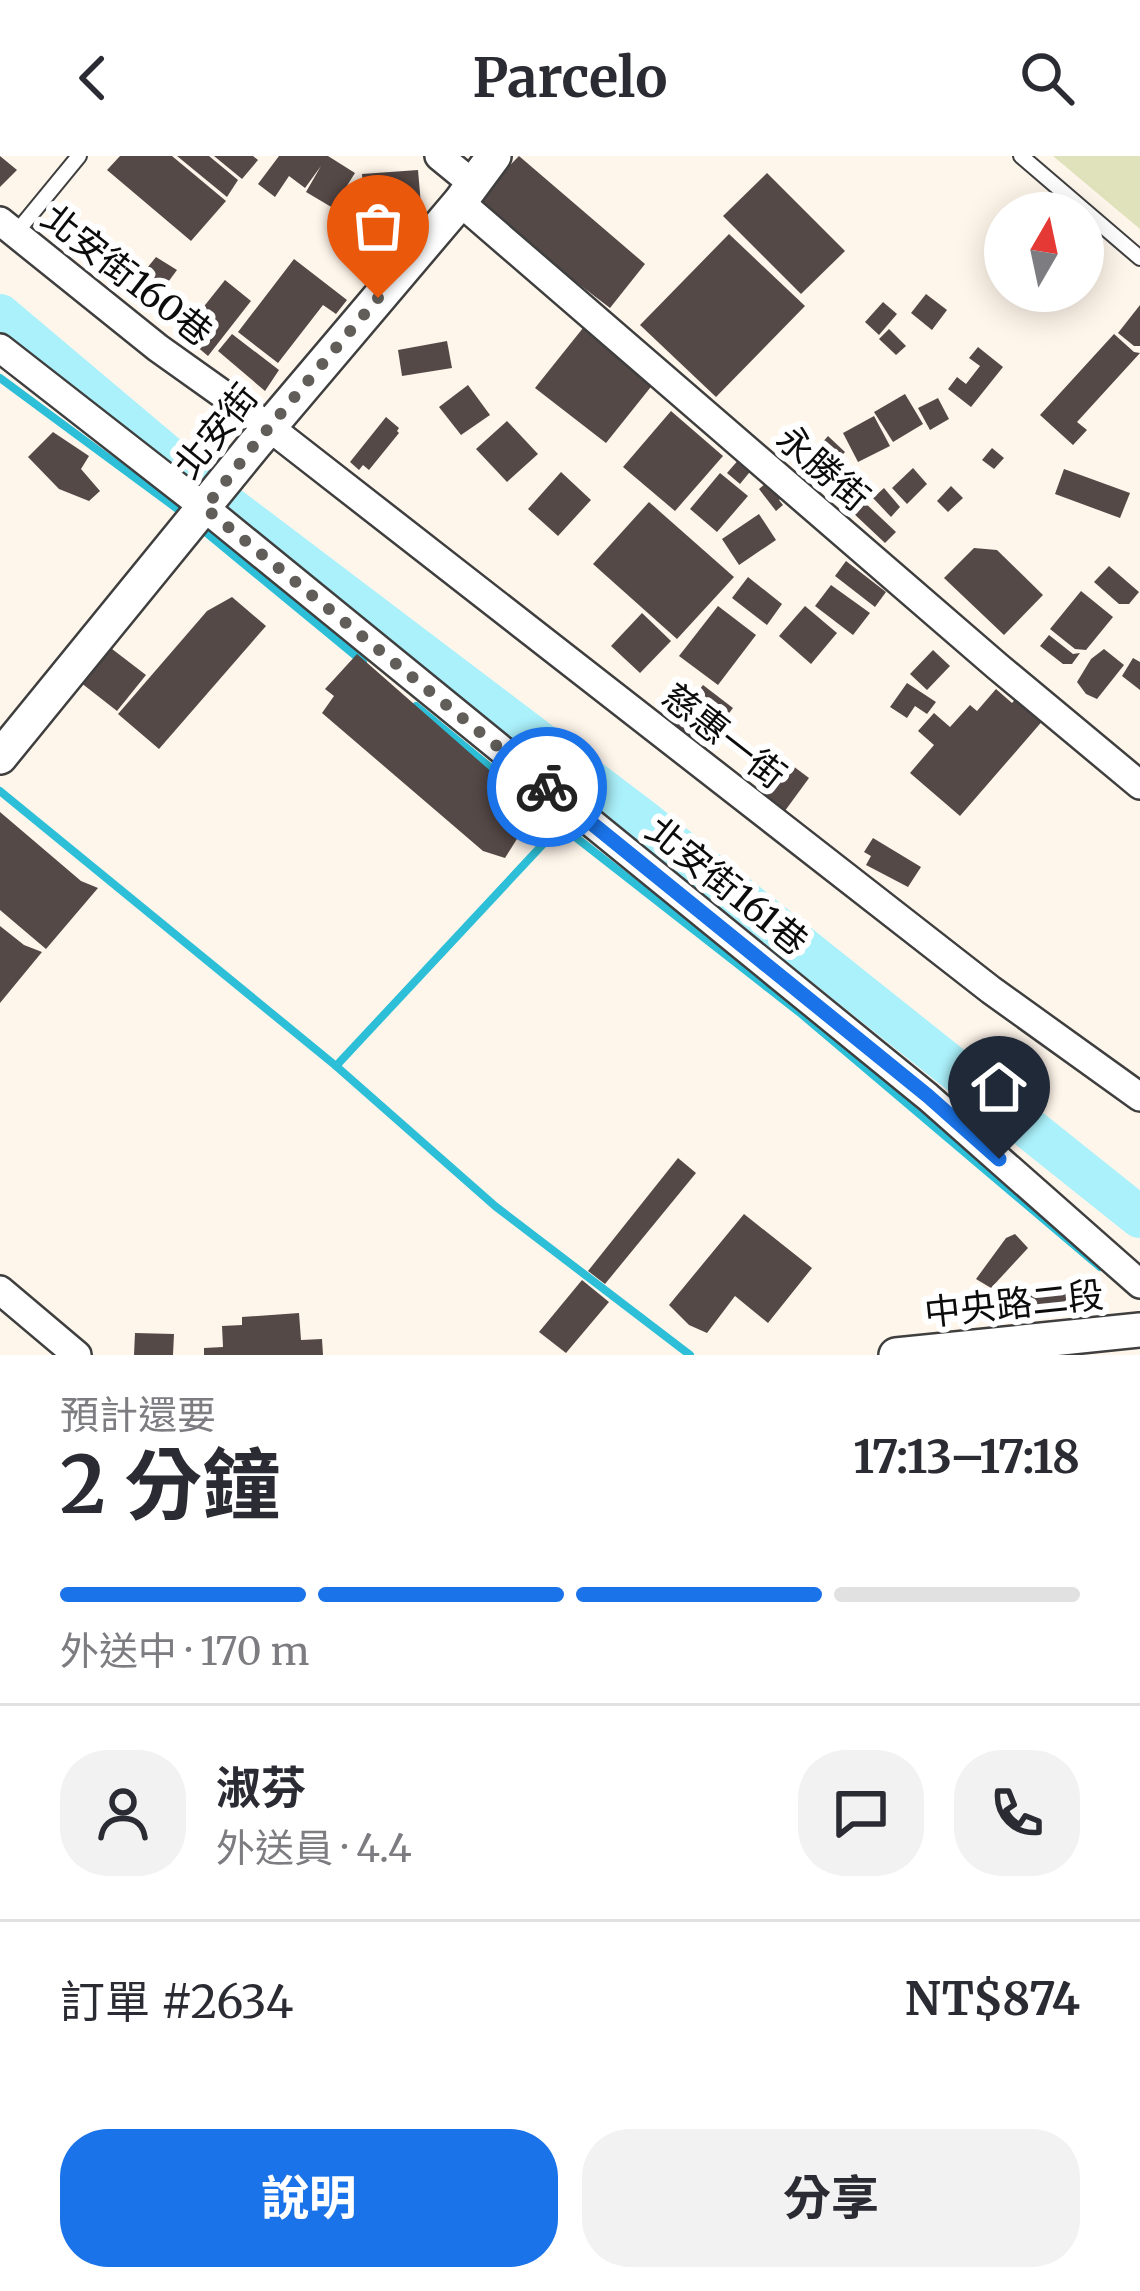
<!DOCTYPE html>
<html lang="zh-TW">
<meta charset="utf-8">
<style>
:root{--surface:#fff;--page:#f2f2f3;--text:#2b2b33;--muted:#7c7c81;--line:#e1e1e2;--accent:#1a73e8}
body{margin:0;font-family:Merriweather,"Noto Sans TC",serif;background:var(--page);color:var(--text);height:100vh;display:flex;flex-direction:column;font-size:45px;white-space:nowrap}
*{box-sizing:border-box;margin:0}
p{font-size:39px;color:var(--muted)}
.icon{flex:none;width:66px;height:66px;fill:none;stroke:currentColor;stroke-width:2;stroke-linecap:round;stroke-linejoin:round}
.map{position:relative;height:1199px;overflow:hidden}
.drawer{display:flex;flex-direction:column;background:var(--surface);flex:1}
.drawer>*{flex:none}
.needle{width:78px;rotate:9deg}
.tools{position:absolute;left:984px;top:36px;display:grid;gap:24px}
.tools a{display:grid;place-items:center;width:120px;height:120px;border-radius:50%;background:var(--surface);box-shadow:0 6px 30px #0003;font-size:60px}
.pin{position:absolute;display:grid;place-items:center;width:102px;height:102px;color:#fff;margin:-123px -51px;border-radius:50% 50% 50% 0;rotate:-45deg;box-shadow:0 0 12px #0007}
.pin .icon{rotate:45deg}
.courier{position:absolute;display:grid;place-items:center;width:120px;height:120px;margin:-60px;border:9px solid #1a73e8;border-radius:50%;background:#fff;color:#222;box-shadow:0 3px 15px #0007}
.headline em{font-style:normal;font-weight:700}
.headline div{display:flex;flex-direction:column-reverse}
.headline{display:flex;align-items:center;justify-content:space-between;height:204px;padding:0 60px}
h1{font-size:78px;font-weight:700;line-height:90px}
.bar{display:grid;grid-template-columns:repeat(4,1fr);gap:18px 12px;align-content:center;height:144px;padding:0 60px}
.bar i{height:15px;border-radius:9px;background:var(--line)}
.bar .active{background:var(--accent)}
.bar p{grid-column:span 4}
.line{display:flex;align-items:center;gap:30px;padding:0 60px;border-top:3px solid var(--line)}
.line div{flex:1}
.round{display:grid;place-items:center;flex:none;width:126px;height:126px;border-radius:48px;background:var(--page)}
.primary-button{display:flex;gap:24px;margin-top:auto;padding:24px 60px}
.primary-button a{flex:1;height:138px;border-radius:48px;background:var(--accent);color:#fff;font-size:48px;font-weight:700;line-height:138px;text-align:center}
.primary-button a+a{background:var(--page);color:var(--text)}
header{display:flex;justify-content:space-between;align-items:center;height:156px;padding:0 60px;background:var(--surface);font-size:54px;font-weight:700}
.map>svg:first-child{display:block}
.cemetery{fill:#dfe2bb}
.lines{fill:none;stroke-linecap:round;stroke-linejoin:round}
.stream{stroke:#2dbfd7;stroke-width:8}
.river{stroke:#abf1fb;stroke-width:42}
.building{fill:#554947}
.service-casing{stroke:#3f3f3f;stroke-width:18}
.minor-casing{stroke:#3f3f3f;stroke-width:32}
.tertiary-casing{stroke:#3f3f3f;stroke-width:38}
.service{stroke:#fff;stroke-width:14}
.minor{stroke:#fff;stroke-width:27}
.tertiary{stroke:#fff;stroke-width:33}
.done{stroke:#615e5a;stroke-width:12;stroke-dasharray:0 21.6}
.route{stroke:#1a73e8;stroke-width:15}
.labels{text-anchor:middle;dominant-baseline:central;stroke-width:12;stroke-linejoin:round;paint-order:stroke}
.street-label{font-size:36px;fill:#0c0c0c;stroke:#fff}
</style>
<header><svg class="icon" aria-label="back" viewBox="0 0 24 24"><path d="M15 5l-7 7 7 7"/></svg>Parcelo<svg class="icon" aria-label="search" viewBox="0 0 24 24"><circle cx="10" cy="10" r="6"/><path d="M15 15l6 6"/></svg></header>
<div class="map">
<svg width="1140" height="1199" viewBox="0 0 1140 1199">
<rect width="100%" height="100%" fill="#fff6eb"/>
<path class="cemetery" d="M 1053,0 L 1140,0 L 1140,73 Z"/>
<g class="lines">
<g class="stream">
<path d="M 0,222 L 187,360"/>
<path d="M 198,370 L 363,506"/>
<path d="M 416,550 L 560,669 L 799,856 L 1100,1111"/>
<path d="M 0,635 L 336,910 L 495,1050 L 690,1199"/>
<path d="M 336,910 L 560,670"/>
</g>
<path class="river" d="M 0,159 L 217,342 L 641,663 L 1140,1061"/>
</g>
<g class="building">
<path d="M 0,0 L 17,14 L 0,31 Z"/>
<path d="M 120,0 L 172,0 L 226,45 L 191,85 L 107,14 Z"/>
<path d="M 177,0 L 209,0 L 238,24 L 227,41 Z"/>
<path d="M 214,0 L 253,0 L 258,4 L 242,23 Z"/>
<path d="M 279,0 L 328,0 L 355,17 L 333,52 L 306,36 L 321,10 L 305,32 L 289,20 L 275,41 L 258,28 Z"/>
<path d="M 519,0 L 645,108 L 610,152 L 473,47 Z"/>
<path d="M 418,14 L 421,49 L 365,52 L 362,18 Z"/>
<path d="M 767,17 L 845,95 L 801,138 L 723,60 Z"/>
<path d="M 729,78 L 805,150 L 716,241 L 640,169 Z"/>
<path d="M 156,101 L 177,114 L 146,156 L 125,139 Z"/>
<path d="M 294,103 L 347,144 L 336,158 L 323,149 L 278,207 L 238,176 Z"/>
<path d="M 225,124 L 251,145 L 208,200 L 182,178 Z"/>
<path d="M 926,138 L 947,154 L 932,174 L 911,157 Z"/>
<path d="M 883,146 L 897,158 L 879,179 L 865,166 Z"/>
<path d="M 1140,149 L 1140,190 L 1134,190 L 1118,177 Z"/>
<path d="M 583,172 L 654,227 L 606,287 L 535,232 Z"/>
<path d="M 889,173 L 906,190 L 896,199 L 879,183 Z"/>
<path d="M 232,178 L 279,214 L 265,235 L 218,195 Z"/>
<path d="M 1114,178 L 1134,196 L 1140,197 L 1077,266 L 1087,274 L 1073,289 L 1040,259 Z"/>
<path d="M 447,185 L 452,212 L 402,220 L 398,194 Z"/>
<path d="M 978,191 L 1003,211 L 971,251 L 948,233 L 957,221 L 966,228 L 980,210 L 969,202 Z"/>
<path d="M 468,229 L 490,259 L 461,279 L 439,251 Z"/>
<path d="M 905,238 L 923,268 L 893,286 L 874,256 Z"/>
<path d="M 938,242 L 949,263 L 930,274 L 918,252 Z"/>
<path d="M 671,255 L 723,300 L 675,355 L 623,311 Z"/>
<path d="M 874,260 L 890,290 L 858,306 L 843,277 Z"/>
<path d="M 386,261 L 399,272 L 397,275 L 399,277 L 369,314 L 363,309 L 359,314 L 350,306 Z"/>
<path d="M 507,265 L 538,298 L 507,326 L 476,293 Z"/>
<path d="M 53,276 L 89,300 L 81,313 L 100,335 L 89,345 L 59,333 L 28,301 Z"/>
<path d="M 828,280 L 845,296 L 824,319 L 807,304 Z"/>
<path d="M 992,292 L 1004,302 L 994,313 L 982,304 Z"/>
<path d="M 740,302 L 753,312 L 740,328 L 727,317 Z"/>
<path d="M 913,312 L 927,328 L 907,348 L 892,332 Z"/>
<path d="M 1064,313 L 1130,337 L 1120,362 L 1055,338 Z"/>
<path d="M 561,316 L 591,344 L 558,380 L 528,353 Z"/>
<path d="M 720,317 L 748,340 L 717,376 L 690,353 Z"/>
<path d="M 771,323 L 784,340 L 779,344 L 783,349 L 776,355 L 759,333 Z"/>
<path d="M 951,330 L 963,342 L 948,356 L 937,345 Z"/>
<path d="M 884,332 L 900,351 L 891,361 L 873,342 Z"/>
<path d="M 862,344 L 896,376 L 885,387 L 851,355 Z"/>
<path d="M 649,346 L 734,421 L 677,483 L 593,408 Z"/>
<path d="M 759,358 L 776,384 L 739,409 L 722,383 Z"/>
<path d="M 974,392 L 997,394 L 1043,439 L 1004,479 L 944,422 Z"/>
<path d="M 846,405 L 886,436 L 875,451 L 835,420 Z"/>
<path d="M 1109,410 L 1139,436 L 1129,448 L 1119,448 L 1094,426 Z"/>
<path d="M 748,421 L 782,448 L 767,469 L 732,442 Z"/>
<path d="M 831,429 L 870,457 L 853,479 L 815,450 Z"/>
<path d="M 1081,435 L 1113,461 L 1086,494 L 1075,493 L 1050,473 Z"/>
<path d="M 232,441 L 266,470 L 159,593 L 118,558 L 207,455 Z"/>
<path d="M 718,450 L 756,479 L 718,529 L 679,500 Z"/>
<path d="M 805,450 L 837,477 L 811,508 L 779,480 Z"/>
<path d="M 642,457 L 671,485 L 640,517 L 611,490 Z"/>
<path d="M 1049,479 L 1073,498 L 1080,497 L 1072,508 L 1063,508 L 1040,490 Z"/>
<path d="M 99,483 L 146,519 L 117,555 L 71,519 Z"/>
<path d="M 1104,493 L 1124,509 L 1097,543 L 1086,538 L 1077,526 L 1091,503 Z"/>
<path d="M 933,494 L 950,510 L 927,534 L 910,518 Z"/>
<path d="M 357,498 L 535,654 L 505,702 L 483,695 L 322,557 L 334,540 L 325,533 Z"/>
<path d="M 1133,502 L 1140,506 L 1140,534 L 1122,520 Z"/>
<path d="M 907,527 L 936,546 L 927,558 L 915,550 L 907,562 L 890,551 Z"/>
<path d="M 703,529 L 733,552 L 700,595 L 670,572 Z"/>
<path d="M 996,533 L 1012,547 L 1019,539 L 1045,562 L 960,660 L 910,617 L 934,589 L 918,575 L 934,557 L 950,571 L 970,549 L 977,555 Z"/>
<path d="M 781,601 L 809,622 L 779,663 L 750,641 Z"/>
<path d="M 0,656 L 81,725 L 98,732 L 46,793 L 0,754 Z"/>
<path d="M 873,682 L 921,711 L 908,731 L 866,709 L 871,700 L 864,696 Z"/>
<path d="M 0,770 L 24,789 L 42,796 L 0,847 Z"/>
<path d="M 678,1002 L 696,1017 L 605,1128 L 588,1115 Z"/>
<path d="M 744,1058 L 812,1112 L 768,1167 L 735,1140 L 707,1177 L 689,1169 L 669,1149 Z"/>
<path d="M 1015,1078 L 1028,1092 L 991,1132 L 976,1123 L 1006,1082 Z"/>
<path d="M 582,1124 L 609,1146 L 566,1197 L 539,1176 Z"/>
<path d="M 1089,1130 L 1091,1147 L 1013,1153 L 1012,1136 Z"/>
<path d="M 981,1134 L 1009,1157 L 967,1162 L 965,1155 Z"/>
<path d="M 299,1157 L 301,1184 L 322,1183 L 323,1199 L 204,1199 L 204,1192 L 223,1191 L 222,1170 L 242,1169 L 242,1161 Z"/>
<path d="M 135,1177 L 174,1178 L 173,1199 L 134,1199 Z"/>
</g>
<g class="lines">
<defs>
<g id="service">
<path d="M 1021,0 L 1140,102"/>
<path d="M 15,78 L 79,0"/>
</g>
<g id="minor">
<path d="M 439,0 L 472,27"/>
<path d="M 460,46 L 997,510 L 1140,629"/>
<path d="M 0,65 L 158,192 L 269,271 L 991,834 L 1140,941"/>
<path d="M 0,192 L 205,352 L 928,941 L 1140,1128"/>
<path d="M 0,1134 L 77,1199"/>
</g>
<g id="tertiary">
<path d="M 0,601 L 255,288 L 460,46 L 494,0"/>
<path d="M 896,1199 L 1140,1174"/>
</g>
</defs>
<use href="#service" class="service-casing"/>
<use href="#minor" class="minor-casing"/>
<use href="#tertiary" class="tertiary-casing"/>
<use href="#service" class="service"/>
<use href="#minor" class="minor"/>
<use href="#tertiary" class="tertiary"/>
</g>
<g class="lines">
<path class="done" d="M 378,142 L 255,288 L 205,352 L 547,631"/>
<path class="route" d="M 547,631 L 928,940 L 999,1003"/>
</g>
<g class="labels">
<g class="street-label">
<text transform="translate(127 119) rotate(38)">北安街160巷</text>
<text transform="translate(216 275) rotate(-51)">北安街</text>
<text transform="translate(823 312) rotate(41)">永勝街</text>
<text transform="translate(724 580) rotate(38)">慈惠一街</text>
<text transform="translate(727 730) rotate(39)">北安街161巷</text>
<text transform="translate(1014 1148) rotate(-6)">中央路二段</text>
</g>
</g>
</svg>
<div class="tools">
<a><svg class="needle" viewBox="-14 -14 28 28"><path d="M0-13l5 13h-10z" fill="#e53935"/><path d="M0 13l5-13h-10z" fill="#7c7c81"/></svg></a>
</div>
<div class="pin" style="left:378px;top:142px;background:#ea580c"><svg class="icon" aria-label="bag" viewBox="0 0 24 24"><path d="M5 8h14l-1 12H6zM9 8a3 3 0 0 1 6 0"/></svg></div>
<div class="pin" style="left:999px;top:1003px;background:#1f2937"><svg class="icon" aria-label="home" viewBox="0 0 24 24"><path d="M3 11l9-7 9 7M6 9v11h12V9"/></svg></div>
<div class="courier" style="left:547px;top:631px"><svg class="icon" aria-label="bike" viewBox="0 0 24 24"><circle cx="6" cy="16" r="4"/><circle cx="18" cy="16" r="4"/><path d="M6 16l4-8h5l3 8M10 8l3 8H6M13 5h3"/></svg></div>
</div>
<section class="drawer">
<div class="headline"><div><h1>2 分鐘</h1><p>預計還要</p></div><em>17:13–17:18</em></div>
<div class="bar"><i class="active"></i><i class="active"></i><i class="active"></i><i></i><p>外送中 · 170 m</p></div>
<div class="line" style="height:216px"><a class="round"><svg class="icon" aria-label="person" viewBox="0 0 24 24"><circle cx="12" cy="8" r="4"/><path d="M4 21q1-7 8-7t8 7"/></svg></a><div><b>淑芬</b><p>外送員 · 4.4</p></div><a class="round"><svg class="icon" aria-label="chat" viewBox="0 0 24 24"><path d="M4 5h16v11H9l-5 4z"/></svg></a><a class="round"><svg class="icon" aria-label="phone" viewBox="0 0 24 24"><path d="M5 4h4l2 5-3 2q2 4 5 5l2-3 5 2v4C11 20 4 13 5 4z"/></svg></a></div>
<div class="line" style="height:156px"><div>訂單 #2634</div><b>NT$874</b></div>
<div class="primary-button"><a>說明</a><a>分享</a></div>
</section>
